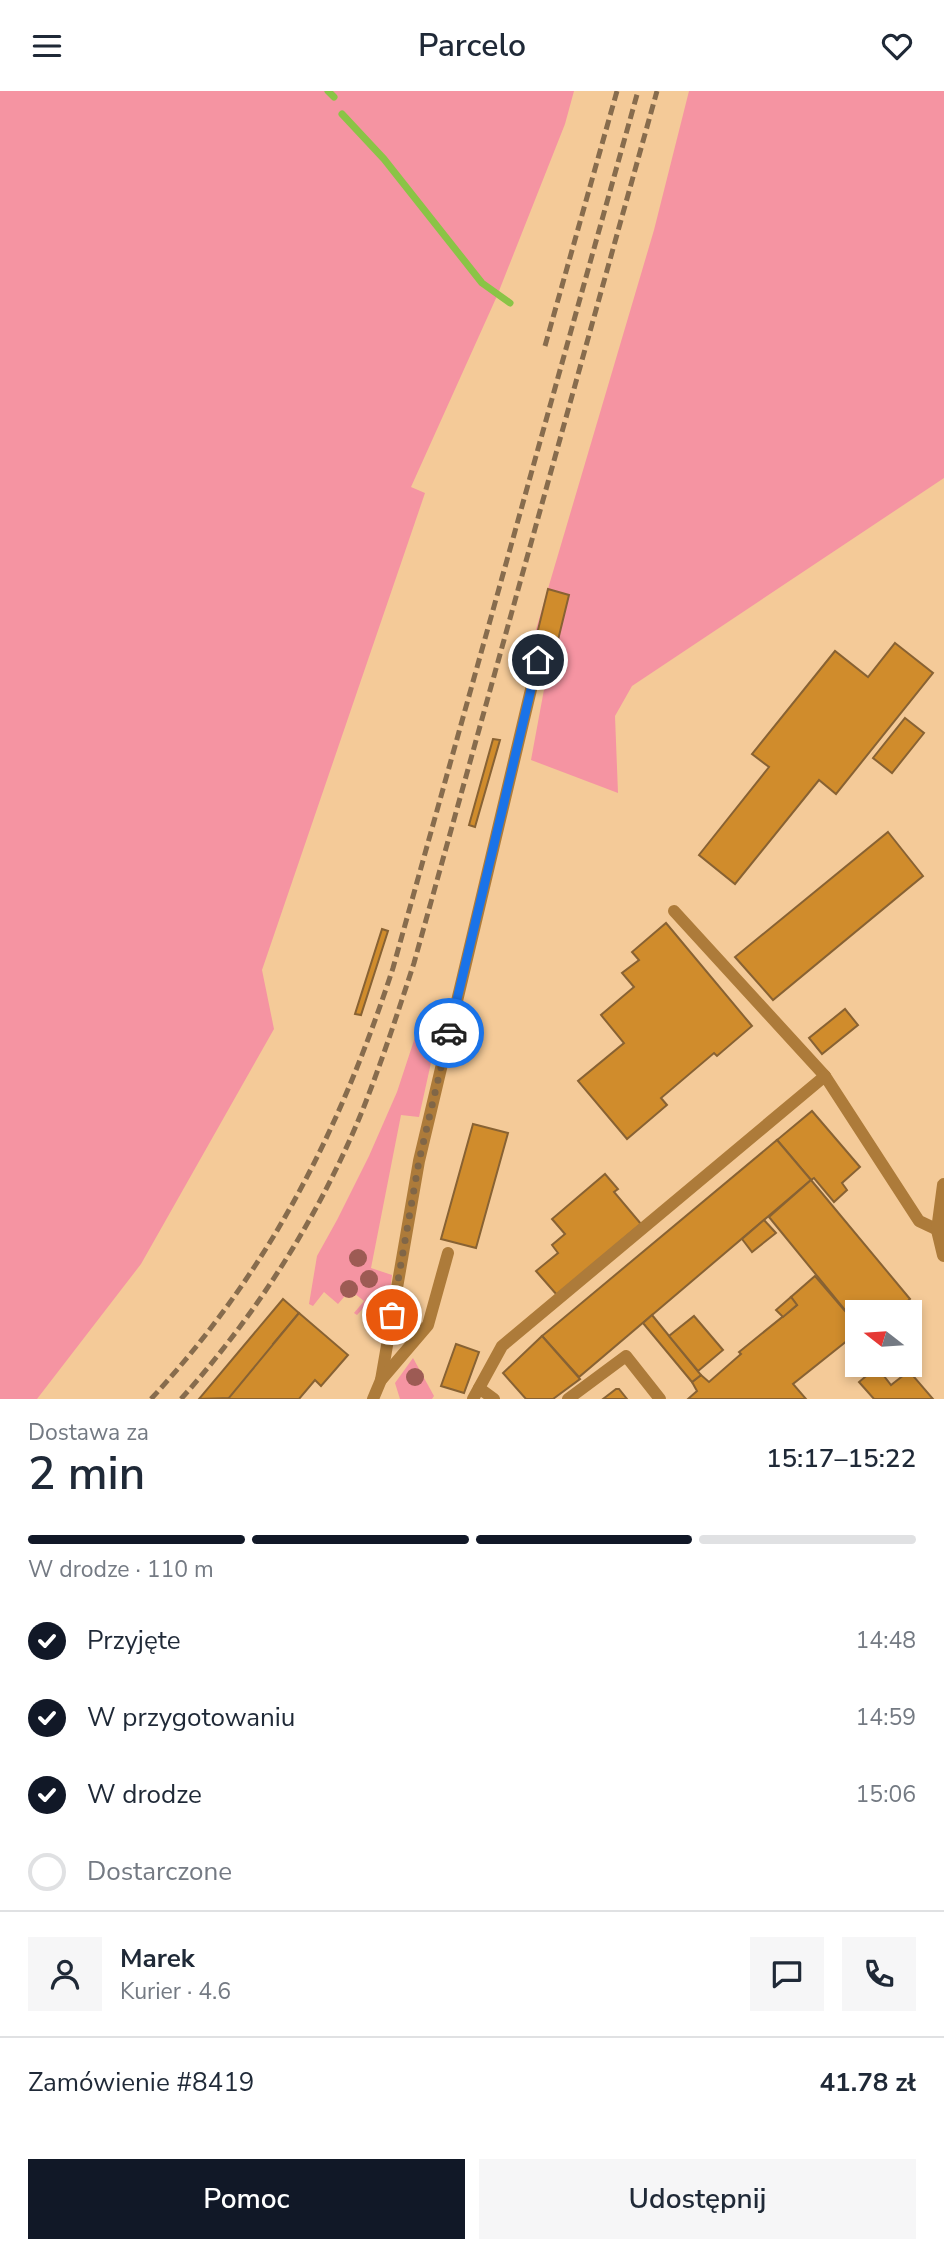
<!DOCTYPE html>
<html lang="pl">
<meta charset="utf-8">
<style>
:root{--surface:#fff;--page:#f6f6f7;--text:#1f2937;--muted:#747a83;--line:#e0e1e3;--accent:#111827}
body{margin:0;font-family:"Nunito Sans",sans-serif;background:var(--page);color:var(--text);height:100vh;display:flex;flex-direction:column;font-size:26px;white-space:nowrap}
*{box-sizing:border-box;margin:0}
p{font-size:23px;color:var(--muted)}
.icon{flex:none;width:38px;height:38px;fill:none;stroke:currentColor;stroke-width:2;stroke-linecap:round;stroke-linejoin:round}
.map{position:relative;height:1308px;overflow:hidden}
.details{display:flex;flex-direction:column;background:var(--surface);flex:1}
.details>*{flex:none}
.needle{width:46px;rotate:287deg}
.buttons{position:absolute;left:845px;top:1209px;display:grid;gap:14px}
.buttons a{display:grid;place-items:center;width:77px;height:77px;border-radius:0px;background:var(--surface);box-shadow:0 4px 10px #0003;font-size:35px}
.pin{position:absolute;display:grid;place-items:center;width:60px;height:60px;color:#fff;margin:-30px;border:4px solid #fff;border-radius:50%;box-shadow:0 2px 7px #0007}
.courier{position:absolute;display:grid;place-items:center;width:70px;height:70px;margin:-35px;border:5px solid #1a73e8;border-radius:50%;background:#fff;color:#222;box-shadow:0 2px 9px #0007}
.head em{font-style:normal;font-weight:600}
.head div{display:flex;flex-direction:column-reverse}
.head{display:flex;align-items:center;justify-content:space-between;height:119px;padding:0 28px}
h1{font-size:46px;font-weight:600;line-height:52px}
.bar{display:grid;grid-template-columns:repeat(4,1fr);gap:10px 7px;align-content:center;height:84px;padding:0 28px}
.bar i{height:9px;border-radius:5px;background:var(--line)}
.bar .selected{background:var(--accent)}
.bar p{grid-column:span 4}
.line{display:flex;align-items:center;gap:18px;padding:0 28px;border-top:2px solid var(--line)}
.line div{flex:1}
.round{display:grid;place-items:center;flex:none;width:74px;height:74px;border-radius:0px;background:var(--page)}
ol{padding:0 28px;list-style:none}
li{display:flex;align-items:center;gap:21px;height:77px}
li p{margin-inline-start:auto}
li .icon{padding:7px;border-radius:50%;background:var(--accent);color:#fff;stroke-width:4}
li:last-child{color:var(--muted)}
li i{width:38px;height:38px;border:4px solid var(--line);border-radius:50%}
.button{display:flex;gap:14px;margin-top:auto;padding:14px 28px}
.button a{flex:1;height:80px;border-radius:0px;background:var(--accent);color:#fff;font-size:28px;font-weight:600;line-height:80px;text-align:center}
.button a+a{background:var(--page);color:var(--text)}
header{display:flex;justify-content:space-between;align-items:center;height:91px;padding:0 28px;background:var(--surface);font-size:32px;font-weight:600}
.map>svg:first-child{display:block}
.green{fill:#f594a2}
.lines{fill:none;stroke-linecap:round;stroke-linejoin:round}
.stream{stroke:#8ac446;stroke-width:7}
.building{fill:#d08c2c;stroke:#886233;stroke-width:2}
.service{stroke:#ad7b3a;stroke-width:12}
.minor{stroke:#ad7b3a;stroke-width:14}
.rail{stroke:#876c4d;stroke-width:5;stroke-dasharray:10 5;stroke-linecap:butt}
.tree{fill:#9d5b54}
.done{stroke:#806647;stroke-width:7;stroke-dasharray:0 12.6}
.route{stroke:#1a73e8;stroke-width:9}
</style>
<header><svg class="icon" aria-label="menu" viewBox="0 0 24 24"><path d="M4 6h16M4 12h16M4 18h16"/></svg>Parcelo<svg class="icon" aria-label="heart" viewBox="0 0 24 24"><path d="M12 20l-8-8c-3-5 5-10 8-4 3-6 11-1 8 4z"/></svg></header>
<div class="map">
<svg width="944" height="1308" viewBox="0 0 944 1308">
<rect width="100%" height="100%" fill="#f4ca98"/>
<g class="green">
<path d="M 0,0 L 574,0 L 565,33 L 497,205 L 411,396 L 425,402 L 262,879 L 274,938 L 141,1173 L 37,1308 L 0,1308 Z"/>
<path d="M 689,0 L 944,0 L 944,387 L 632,595 L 615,625 L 618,702 L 531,669 L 550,566 L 529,562 L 654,139 Z"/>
<path d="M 422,925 L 440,931 L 419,1026 L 401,1024 L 371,1177 L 392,1184 L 388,1219 L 385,1217 L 382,1224 L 368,1212 L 357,1224 L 354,1222 L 364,1210 L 350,1199 L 338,1213 L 324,1201 L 313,1215 L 309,1213 L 317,1165 L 337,1129 L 369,1065 L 397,1001 Z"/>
<path d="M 413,1267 L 434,1305 L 432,1308 L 400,1308 L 395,1292 Z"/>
</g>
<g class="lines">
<g class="stream">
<path d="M 328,0 L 334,6"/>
<path d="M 342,23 L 384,68 L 482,192 L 510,212"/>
</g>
</g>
<g class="building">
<path d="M 548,498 L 569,504 L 558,549 L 537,543 Z"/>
<path d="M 895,552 L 933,582 L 836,703 L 819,689 L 735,793 L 699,764 L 769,676 L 752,663 L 835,560 L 868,586 Z"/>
<path d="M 905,627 L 924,642 L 892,682 L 873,667 Z"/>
<path d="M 493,648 L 500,649 L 475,736 L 469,734 Z"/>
<path d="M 888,741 L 923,785 L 773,909 L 735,866 Z"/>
<path d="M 666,832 L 752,935 L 717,965 L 714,962 L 661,1007 L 667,1014 L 627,1048 L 578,990 L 624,952 L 601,924 L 634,896 L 622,882 L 639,869 L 632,861 Z"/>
<path d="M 382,838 L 388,840 L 361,924 L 355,923 Z"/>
<path d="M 845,918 L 858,934 L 822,963 L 809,947 Z"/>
<path d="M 812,1020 L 860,1076 L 842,1092 L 847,1099 L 834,1111 L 814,1087 L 811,1089 L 777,1049 Z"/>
<path d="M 473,1033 L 508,1042 L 476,1157 L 441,1148 Z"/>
<path d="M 777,1049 L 811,1089 L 579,1286 L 542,1245 Z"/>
<path d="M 605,1083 L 618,1098 L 614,1101 L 641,1133 L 557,1204 L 536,1180 L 558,1162 L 552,1154 L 565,1143 L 552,1128 Z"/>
<path d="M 811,1089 L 910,1208 L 894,1222 L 858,1222 L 858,1235 L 769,1126 Z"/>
<path d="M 764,1129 L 776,1142 L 752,1161 L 742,1148 Z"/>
<path d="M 815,1185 L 858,1235 L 858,1241 L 793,1293 L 806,1308 L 688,1308 L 697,1300 L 692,1291 L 701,1284 L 709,1291 L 741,1263 L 739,1261 L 797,1214 L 791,1206 Z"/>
<path d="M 791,1206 L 797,1214 L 783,1226 L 776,1219 Z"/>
<path d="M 283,1208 L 299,1222 L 273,1253 L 275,1255 L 231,1307 L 199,1308 Z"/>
<path d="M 299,1222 L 348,1264 L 321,1295 L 315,1289 L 299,1308 L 228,1308 Z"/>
<path d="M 652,1224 L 701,1284 L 692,1291 L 643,1232 Z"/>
<path d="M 694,1225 L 723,1259 L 698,1280 L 669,1245 Z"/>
<path d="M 542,1245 L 580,1288 L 553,1308 L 526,1308 L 503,1282 Z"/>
<path d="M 456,1253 L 479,1261 L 464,1302 L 441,1295 Z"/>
<path d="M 877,1276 L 891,1294 L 909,1280 L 933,1308 L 874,1308 L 859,1291 Z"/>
<path d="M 616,1298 L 619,1298 L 627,1308 L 603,1308 Z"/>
</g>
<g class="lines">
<g class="service">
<path d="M 674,820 L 825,985"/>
<path d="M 381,1289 L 419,1070 L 538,569"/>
<path d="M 479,1297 L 494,1308"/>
<path d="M 373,1308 L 381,1289 L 428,1234 L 448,1162"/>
<path d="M 473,1308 L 502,1255 L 825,985 L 919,1130 L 938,1139"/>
<path d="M 568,1308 L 626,1265 L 660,1308"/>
</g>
<path class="minor" d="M 944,1094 L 938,1139 L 944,1164"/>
<g class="rail">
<path d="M 545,255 L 617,0"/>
<path d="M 151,1308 C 269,1180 339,1042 393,877 L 638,0"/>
<path d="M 181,1308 C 257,1223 320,1124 363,1018 C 382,970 398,921 414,872 L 657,0"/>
</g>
</g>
<g class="tree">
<circle cx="358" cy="1167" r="9"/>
<circle cx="369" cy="1188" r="9"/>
<circle cx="349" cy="1198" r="9"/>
<circle cx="415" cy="1286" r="9"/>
</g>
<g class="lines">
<path class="done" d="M 392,1224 L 419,1070 L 449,942"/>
<path class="route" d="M 449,942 L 538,569"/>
</g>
</svg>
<div class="buttons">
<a><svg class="needle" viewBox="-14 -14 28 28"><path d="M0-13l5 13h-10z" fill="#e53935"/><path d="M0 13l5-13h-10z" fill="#747a83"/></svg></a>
</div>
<div class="pin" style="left:392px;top:1224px;background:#ea580c"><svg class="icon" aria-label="bag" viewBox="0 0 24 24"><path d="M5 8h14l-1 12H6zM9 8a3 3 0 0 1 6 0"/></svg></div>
<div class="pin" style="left:538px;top:569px;background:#1f2937"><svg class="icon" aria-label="home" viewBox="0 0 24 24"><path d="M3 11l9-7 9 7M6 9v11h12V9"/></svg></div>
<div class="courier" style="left:449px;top:942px"><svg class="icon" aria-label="car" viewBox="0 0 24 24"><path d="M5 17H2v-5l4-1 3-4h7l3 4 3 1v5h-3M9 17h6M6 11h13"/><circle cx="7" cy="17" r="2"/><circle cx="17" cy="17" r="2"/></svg></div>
</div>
<section class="details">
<div class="head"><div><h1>2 min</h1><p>Dostawa za</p></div><em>15:17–15:22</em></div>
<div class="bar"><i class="selected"></i><i class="selected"></i><i class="selected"></i><i></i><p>W drodze · 110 m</p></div>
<ol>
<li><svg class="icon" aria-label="check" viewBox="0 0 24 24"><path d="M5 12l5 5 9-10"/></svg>Przyjęte<p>14:48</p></li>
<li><svg class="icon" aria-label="check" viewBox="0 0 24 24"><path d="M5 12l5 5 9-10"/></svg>W przygotowaniu<p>14:59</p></li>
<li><svg class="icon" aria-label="check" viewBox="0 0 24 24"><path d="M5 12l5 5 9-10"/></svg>W drodze<p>15:06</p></li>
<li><i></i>Dostarczone</li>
</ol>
<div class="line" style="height:126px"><a class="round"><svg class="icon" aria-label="person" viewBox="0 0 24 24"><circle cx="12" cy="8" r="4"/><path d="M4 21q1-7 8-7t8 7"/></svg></a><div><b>Marek</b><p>Kurier · 4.6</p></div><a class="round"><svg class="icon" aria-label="chat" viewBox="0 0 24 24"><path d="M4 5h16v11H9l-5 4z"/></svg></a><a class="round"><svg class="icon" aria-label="phone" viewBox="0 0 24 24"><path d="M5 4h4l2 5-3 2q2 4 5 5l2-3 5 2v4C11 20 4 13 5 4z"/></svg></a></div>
<div class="line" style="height:91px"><div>Zamówienie #8419</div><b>41.78 zł</b></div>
<div class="button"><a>Pomoc</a><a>Udostępnij</a></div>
</section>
